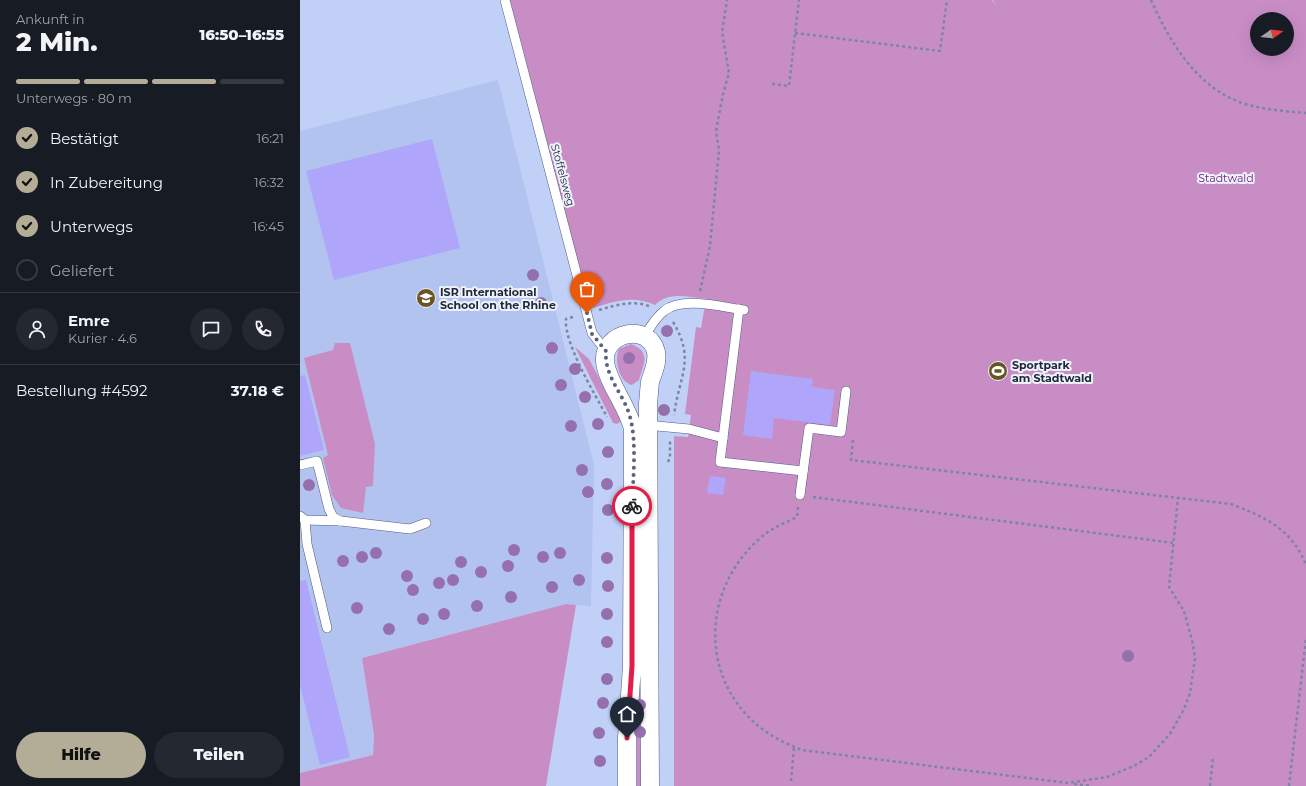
<!DOCTYPE html>
<html lang="de">
<meta charset="utf-8">
<style>
:root{--surface:#171b24;--page:#242831;--text:#f1f3f6;--muted:#9ea1a6;--line:#363941;--accent:#b3ac97}
body{margin:0;font-family:Montserrat,sans-serif;background:var(--page);color:var(--text);height:100vh;display:flex;flex-direction:column;font-size:15px;white-space:nowrap}
*{box-sizing:border-box;margin:0}
p{font-size:13px;color:var(--muted)}
.icon{flex:none;width:22px;height:22px;fill:none;stroke:currentColor;stroke-width:2;stroke-linecap:round;stroke-linejoin:round}
.map{position:relative;flex:1;overflow:hidden}
.panel{display:flex;flex-direction:column;background:var(--surface);width:300px}
.panel>*{flex:none}
.needle{width:26px;rotate:76deg}
.fabs{position:absolute;left:950px;top:12px;display:grid;gap:8px}
.fabs a{display:grid;place-items:center;width:44px;height:44px;border-radius:50%;background:var(--surface);box-shadow:0 4px 16px #0002;font-size:20px}
.pin{position:absolute;display:grid;place-items:center;width:34px;height:34px;color:#fff;margin:-41px -17px;border-radius:50% 50% 50% 0;rotate:-45deg;box-shadow:0 0 4px #0007}
.pin .icon{rotate:45deg}
.courier{position:absolute;display:grid;place-items:center;width:40px;height:40px;margin:-20px;border:3px solid #e11d48;border-radius:50%;background:#fff;color:#222;box-shadow:0 1px 5px #0007}
.overview em{font-style:normal;font-weight:800}
.overview div{display:flex;flex-direction:column-reverse}
.overview{display:flex;align-items:center;justify-content:space-between;height:68px;padding:0 16px}
h1{font-size:26px;font-weight:800;line-height:30px}
.bar{display:grid;grid-template-columns:repeat(4,1fr);gap:6px 4px;align-content:center;height:48px;padding:0 16px}
.bar i{height:5px;border-radius:3px;background:var(--line)}
.bar .active{background:var(--accent)}
.bar p{grid-column:span 4}
.line{display:flex;align-items:center;gap:10px;padding:0 16px;border-top:1px solid var(--line)}
.line div{flex:1}
.round{display:grid;place-items:center;flex:none;width:42px;height:42px;border-radius:21px;background:var(--page)}
ol{padding:0 16px;list-style:none}
li{display:flex;align-items:center;gap:12px;height:44px}
li p{margin-inline-start:auto}
li .icon{padding:4px;border-radius:50%;background:var(--accent);color:#111;stroke-width:4}
li:last-child{color:var(--muted)}
li i{width:22px;height:22px;border:2px solid var(--line);border-radius:50%}
.action{display:flex;gap:8px;margin-top:auto;padding:8px 16px}
.action a{flex:1;height:46px;border-radius:24px;background:var(--accent);color:#111;font-size:16px;font-weight:800;line-height:46px;text-align:center}
.action a+a{background:var(--page);color:var(--text)}
main{display:flex;flex:1;min-height:0}
.map>svg:first-child{display:block}
.built{fill:#b2c3ef}
.green{fill:#c98dc6;fill-rule:evenodd}
.building{fill:#afa6fb}
.lines{fill:none;stroke-linecap:round;stroke-linejoin:round}
.lane-casing{stroke:#515e7f;stroke-width:10}
.street-casing{stroke:#515e7f;stroke-width:19}
.path{stroke:#7b86a2;stroke-width:2.5;stroke-dasharray:3 3;stroke-linecap:butt}
.lane{stroke:#fff;stroke-width:9}
.street{stroke:#fff;stroke-width:18}
.tree{fill:#9670ae}
.done{stroke:#5a637a;stroke-width:4;stroke-dasharray:0 7.2}
.route{stroke:#e11d48;stroke-width:5}
.labels{text-anchor:middle;dominant-baseline:central;stroke-width:4;stroke-linejoin:round;paint-order:stroke}
.street-label{font-size:11px;fill:#232837;stroke:#edf2fe}
.park-label{font-size:11px;fill:#732172;stroke:#edf2fe}
.poi-label{font-size:11px;font-weight:bold;fill:#232837;stroke:#edf2fe;text-anchor:start}
</style>
<main>
<section class="panel">
<div class="overview"><div><h1>2 Min.</h1><p>Ankunft in</p></div><em>16:50–16:55</em></div>
<div class="bar"><i class="active"></i><i class="active"></i><i class="active"></i><i></i><p>Unterwegs · 80 m</p></div>
<ol>
<li><svg class="icon" aria-label="check" viewBox="0 0 24 24"><path d="M5 12l5 5 9-10"/></svg>Bestätigt<p>16:21</p></li>
<li><svg class="icon" aria-label="check" viewBox="0 0 24 24"><path d="M5 12l5 5 9-10"/></svg>In Zubereitung<p>16:32</p></li>
<li><svg class="icon" aria-label="check" viewBox="0 0 24 24"><path d="M5 12l5 5 9-10"/></svg>Unterwegs<p>16:45</p></li>
<li><i></i>Geliefert</li>
</ol>
<div class="line" style="height:72px"><a class="round"><svg class="icon" aria-label="person" viewBox="0 0 24 24"><circle cx="12" cy="8" r="4"/><path d="M4 21q1-7 8-7t8 7"/></svg></a><div><b>Emre</b><p>Kurier · 4.6</p></div><a class="round"><svg class="icon" aria-label="chat" viewBox="0 0 24 24"><path d="M4 5h16v11H9l-5 4z"/></svg></a><a class="round"><svg class="icon" aria-label="phone" viewBox="0 0 24 24"><path d="M5 4h4l2 5-3 2q2 4 5 5l2-3 5 2v4C11 20 4 13 5 4z"/></svg></a></div>
<div class="line" style="height:52px"><div>Bestellung #4592</div><b>37.18 €</b></div>
<div class="action"><a>Hilfe</a><a>Teilen</a></div>
</section>
<div class="map">
<svg width="1006" height="786" viewBox="0 0 1006 786">
<rect width="100%" height="100%" fill="#c1d0f7"/>
<path class="built" d="M 198,80 L 294,465 L 291,606 L 266,604 L 62,658 L 74,735 L 73,755 L 0,773 L 0,131 Z"/>
<g class="green">
<path d="M 210,0 L 692,0 L 696,5 L 693,0 L 1006,0 L 1006,786 L 374,786 L 374,436 L 388,437 L 391,415 L 385,414 L 396,327 L 401,328 L 406,299 C 388,297 369,291 355,305 C 333,295 315,301 293,308 L 290,300 L 287,298 ZM 957,19 L 987,19 L 987,49 L 957,49 Z"/>
<path d="M 35,343 L 50,343 L 75,444 L 73,486 L 66,487 L 63,513 L 41,508 L 32,495 L 23,458 L 28,455 L 27,451 L 4,358 L 33,350 Z"/>
<path d="M 331,344 C 351,352 344,363 339,380 L 332,385 C 319,382 314,360 319,349 Z"/>
<path d="M 275,347 L 289,359 L 322,421 L 317,424 L 313,423 Z"/>
<path d="M 266,604 L 276,605 L 246,786 L 0,786 L 0,773 L 73,755 L 74,735 L 62,658 Z"/>
<path d="M 342,688 L 343,786 L 337,786 L 337,704 L 340,689 Z"/>
</g>
<g class="building">
<path d="M 132,139 L 160,248 L 34,280 L 6,171 Z"/>
<path d="M 451,371 L 513,379 L 512,387 L 535,390 L 530,425 L 474,418 L 472,439 L 443,435 Z"/>
<path d="M 5,375 L 24,450 L 0,456 L 0,376 Z"/>
<path d="M 410,476 L 426,478 L 423,495 L 407,493 Z"/>
<path d="M 6,580 L 50,757 L 20,765 L 0,685 L 0,581 Z"/>
</g>
<g class="lines">
<defs>
<g id="lane">
<path d="M 205,0 L 292,333 L 306,351"/>
<path d="M 439,309 L 420,462 L 503,471"/>
<path d="M 344,336 C 350,328 356,317 364,311 C 382,296 422,307 444,310"/>
<path d="M 346,425 L 389,429 L 423,438"/>
<path d="M 0,465 L 17,461 L 29,509 L 33,517 L 40,521"/>
<path d="M 500,495 L 509,428 L 541,432 L 546,391"/>
<path d="M 0,516 L 5,520 L 41,521 L 110,529 L 126,523"/>
<path d="M 5,520 L 7,544 L 27,628"/>
</g>
<path id="street" d="M 327,786 L 327,738 L 332,666 L 333,429 C 328,407 306,380 305,361 C 303,332 349,322 356,352 C 358,363 353,372 350,382 C 349,389 349,396 348,403 L 350,786"/>
</defs>
<use href="#lane" class="lane-casing"/>
<use href="#street" class="street-casing"/>
<g class="path">
<path d="M 851,0 C 870,43 898,89 945,104 C 965,110 986,111 1006,113"/>
<path d="M 495,33 L 640,51 L 647,0"/>
<path d="M 472,84 L 489,86 L 499,0"/>
<path d="M 400,291 L 410,246 L 419,150 L 416,131 L 423,94 L 429,73 L 422,32 L 427,0"/>
<path d="M 299,310 C 317,305 331,300 349,306"/>
<path d="M 273,317 L 266,319 C 264,344 295,394 307,417"/>
<path d="M 373,322 C 396,360 379,376 374,415"/>
<path d="M 553,440 L 551,460 L 931,504 C 965,517 992,529 1006,565"/>
<path d="M 368,462 L 370,457 L 370,441"/>
<path d="M 513,497 L 874,543"/>
<path d="M 498,507 L 497,517 C 483,524 469,529 458,540 C 404,589 399,673 455,723 C 468,735 486,744 502,750 L 768,783 L 807,777 L 834,766 L 849,757 L 870,734 L 884,709 L 890,693 L 895,658 L 892,640 L 884,611 L 869,587 L 878,498"/>
<path d="M 491,781 L 494,747"/>
<path d="M 774,784 L 792,786"/>
<path d="M 910,786 L 913,757"/>
<path d="M 989,786 L 1006,638"/>
</g>
<use href="#lane" class="lane"/>
<use href="#street" class="street"/>
</g>
<g class="tree">
<circle cx="233" cy="275" r="6"/>
<circle cx="241" cy="303" r="6"/>
<circle cx="367" cy="331" r="6"/>
<circle cx="252" cy="348" r="6"/>
<circle cx="329" cy="358" r="6"/>
<circle cx="275" cy="369" r="6"/>
<circle cx="261" cy="385" r="6"/>
<circle cx="285" cy="397" r="6"/>
<circle cx="364" cy="410" r="6"/>
<circle cx="298" cy="424" r="6"/>
<circle cx="271" cy="426" r="6"/>
<circle cx="308" cy="452" r="6"/>
<circle cx="282" cy="470" r="6"/>
<circle cx="307" cy="484" r="6"/>
<circle cx="9" cy="485" r="6"/>
<circle cx="288" cy="492" r="6"/>
<circle cx="308" cy="510" r="6"/>
<circle cx="214" cy="550" r="6"/>
<circle cx="76" cy="553" r="6"/>
<circle cx="260" cy="553" r="6"/>
<circle cx="62" cy="557" r="6"/>
<circle cx="243" cy="557" r="6"/>
<circle cx="307" cy="558" r="6"/>
<circle cx="43" cy="561" r="6"/>
<circle cx="161" cy="562" r="6"/>
<circle cx="208" cy="566" r="6"/>
<circle cx="181" cy="572" r="6"/>
<circle cx="107" cy="576" r="6"/>
<circle cx="153" cy="580" r="6"/>
<circle cx="279" cy="580" r="6"/>
<circle cx="139" cy="583" r="6"/>
<circle cx="308" cy="586" r="6"/>
<circle cx="252" cy="587" r="6"/>
<circle cx="113" cy="590" r="6"/>
<circle cx="211" cy="597" r="6"/>
<circle cx="177" cy="606" r="6"/>
<circle cx="57" cy="608" r="6"/>
<circle cx="144" cy="614" r="6"/>
<circle cx="307" cy="614" r="6"/>
<circle cx="123" cy="619" r="6"/>
<circle cx="89" cy="629" r="6"/>
<circle cx="307" cy="642" r="6"/>
<circle cx="828" cy="656" r="6"/>
<circle cx="307" cy="679" r="6"/>
<circle cx="303" cy="703" r="6"/>
<circle cx="340" cy="705" r="6"/>
<circle cx="340" cy="732" r="6"/>
<circle cx="299" cy="733" r="6"/>
<circle cx="300" cy="761" r="6"/>
</g>
<g class="lines">
<path class="done" d="M 287,313 L 292,334 L 306,351 C 304,377 324,394 330,417 C 337,441 333,480 332,506"/>
<path class="route" d="M 327,738 L 332,666 L 332,506"/>
</g>
<defs>
<symbol id="school-disc" viewBox="-11 -11 22 22"><circle r="9.5" fill="#685523" stroke="#edf2fe"/><path d="M0-5L7-2L0 1L-7-2ZM-4 1L0 2.5L4 1V4Q0 6-4 4Z" fill="#fff"/></symbol>
<symbol id="stadium-disc" viewBox="-11 -11 22 22"><circle r="9.5" fill="#685523" stroke="#edf2fe"/><path d="M0-5a6.5 5 0 1 0 0 10a6.5 5 0 1 0 0-10ZM-3.5-1.8h7v3.6h-7Z" fill="#fff"/></symbol>
</defs>
<g fill-rule="evenodd">
<use href="#school-disc" x="115" y="287" width="22" height="22"/>
<use href="#stadium-disc" x="687" y="360" width="22" height="22"/>
</g>
<g class="labels">
<g class="street-label">
<text transform="translate(263 175) rotate(75)">Stoffelsweg</text>
</g>
<g class="park-label">
<text x="926" y="178">Stadtwald</text>
</g>
<g class="poi-label">
<text x="140" y="292">ISR International<tspan x="140" dy="13">School on the Rhine</tspan></text>
<text x="712" y="365">Sportpark<tspan x="712" dy="13">am Stadtwald</tspan></text>
</g>
</g>
</svg>
<div class="fabs">
<a><svg class="needle" viewBox="-14 -14 28 28"><path d="M0-13l5 13h-10z" fill="#e53935"/><path d="M0 13l5-13h-10z" fill="#9ea1a6"/></svg></a>
</div>
<div class="pin" style="left:287px;top:313px;background:#ea580c"><svg class="icon" aria-label="bag" viewBox="0 0 24 24"><path d="M5 8h14l-1 12H6zM9 8a3 3 0 0 1 6 0"/></svg></div>
<div class="pin" style="left:327px;top:738px;background:#1f2937"><svg class="icon" aria-label="home" viewBox="0 0 24 24"><path d="M3 11l9-7 9 7M6 9v11h12V9"/></svg></div>
<div class="courier" style="left:332px;top:506px"><svg class="icon" aria-label="bike" viewBox="0 0 24 24"><circle cx="6" cy="16" r="4"/><circle cx="18" cy="16" r="4"/><path d="M6 16l4-8h5l3 8M10 8l3 8H6M13 5h3"/></svg></div>
</div>
</main>
